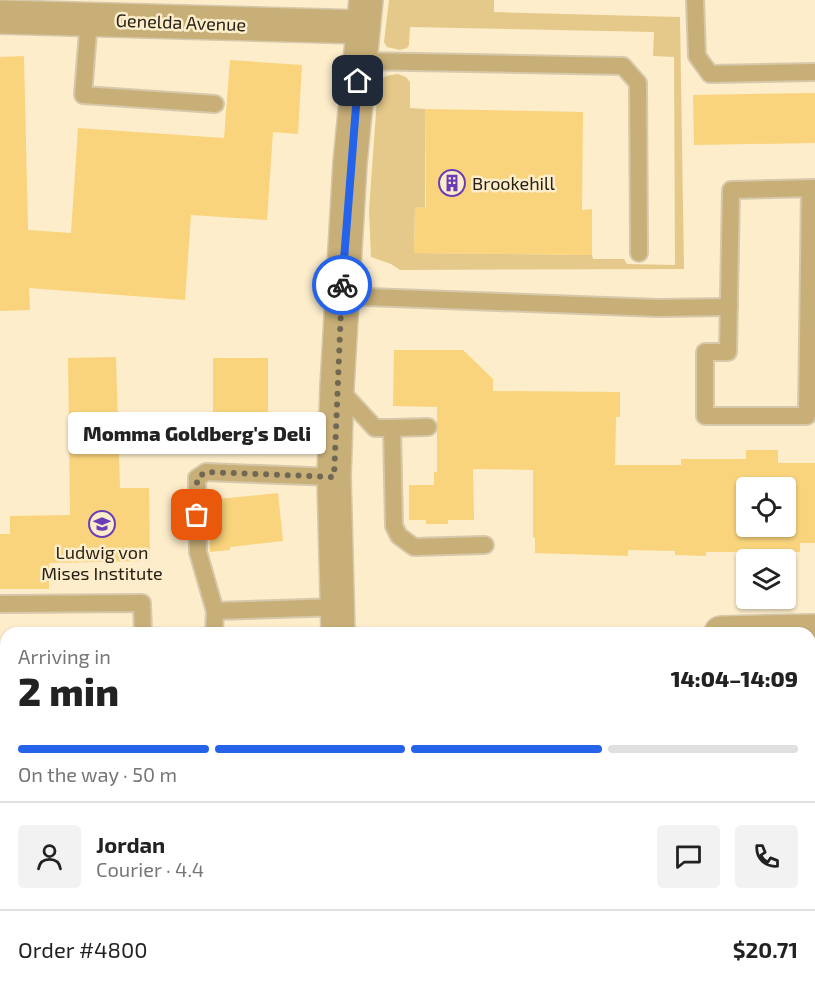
<!DOCTYPE html>
<meta charset="utf-8">
<style>
:root{--surface:#fff;--page:#f2f2f2;--text:#222;--muted:#767676;--line:#e0e0e0;--accent:#2563eb}
body{margin:0;font-family:"Exo 2",sans-serif;background:var(--page);color:var(--text);height:100vh;display:flex;flex-direction:column;font-size:22px;white-space:nowrap}
*{box-sizing:border-box;margin:0}
p{font-size:20px;color:var(--muted)}
.icon{flex:none;width:33px;height:33px;fill:none;stroke:currentColor;stroke-width:2;stroke-linecap:round;stroke-linejoin:round}
.map{position:relative;flex:1;overflow:hidden}
.drawer{position:absolute;left:0px;top:627px;width:816px;height:372px;display:flex;flex-direction:column;background:var(--surface);border-radius:18px 18px 0 0;box-shadow:0 2px 4px #0004}
.drawer>*{flex:none}
.tools{position:absolute;left:736px;top:477px;display:grid;gap:12px}
.tools a{display:grid;place-items:center;width:60px;height:60px;border-radius:6px;background:var(--surface);box-shadow:0 2px 4px #0004;font-size:30px}
.pin{position:absolute;display:grid;place-items:center;width:51px;height:51px;color:#fff;margin:-26px;border-radius:12px;box-shadow:0 3px 9px #0006}
.courier{position:absolute;display:grid;place-items:center;width:60px;height:60px;margin:-30px;border:4px solid #2563eb;border-radius:50%;background:#fff;color:#222;box-shadow:0 2px 8px #0007}
.bubble{position:absolute;height:42px;border-radius:6px;background:var(--surface);box-shadow:0 2px 4px #0004;font-size:20px;font-weight:800;line-height:42px;text-align:center}
.headline em{font-style:normal;font-weight:800}
.headline div{display:flex;flex-direction:column-reverse}
.headline{display:flex;align-items:center;justify-content:space-between;height:102px;padding:0 18px}
h1{font-size:39px;font-weight:800;line-height:45px}
.bar{display:grid;grid-template-columns:repeat(4,1fr);gap:9px 6px;align-content:center;height:72px;padding:0 18px}
.bar i{height:8px;border-radius:4px;background:var(--line)}
.bar .current{background:var(--accent)}
.bar p{grid-column:span 4}
.line{display:flex;align-items:center;gap:15px;padding:0 18px;border-top:2px solid var(--line)}
.line div{flex:1}
.round{display:grid;place-items:center;flex:none;width:63px;height:63px;border-radius:6px;background:var(--page)}
.map>svg:first-child{display:block}
.built{fill:#f8e5bb}
.green{fill:#e5c98a}
.building{fill:#f9d47d;fill-rule:evenodd}
.lines{fill:none;stroke-linecap:round;stroke-linejoin:round}
.service-casing{stroke:#d6c8aa;stroke-width:20}
.minor-casing{stroke:#d6c8aa;stroke-width:36}
.tertiary-casing{stroke:#d6c8aa;stroke-width:36}
.service{stroke:#c8af78;stroke-width:16}
.minor{stroke:#c8af78;stroke-width:33}
.tertiary{stroke:#c8af78;stroke-width:33}
.done{stroke:#716854;stroke-width:6;stroke-dasharray:0 10.8}
.route{stroke:#2563eb;stroke-width:8}
.labels{text-anchor:middle;dominant-baseline:central;stroke-width:5;stroke-linejoin:round;paint-order:stroke}
.street-label{font-size:18px;fill:#262114;stroke:#fdedcb}
.poi-label{font-size:18px;fill:#262114;stroke:#fdedcb;text-anchor:start}
</style>
<div class="map">
<svg width="815" height="999" viewBox="0 0 815 999">
<rect width="100%" height="100%" fill="#fdedcb"/>
<path class="built" d="M 815,631 L 815,999 L 0,999 L 0,683 L 6,683 L 6,993 L 810,993 L 810,633 Z"/>
<path class="green" d="M 389,0 L 494,0 L 494,12 L 680,17 L 684,269 L 400,270 L 391,264 L 371,257 L 369,210 L 378,85 L 384,77 L 391,75 L 398,74 L 406,77 L 410,82 L 410,108 L 425,109 L 425,208 L 415,207 L 414,253 L 592,255 L 593,259 L 624,259 L 627,264 L 675,265 L 674,57 L 653,56 L 654,32 L 410,27 L 409,45 L 407,48 L 400,50 L 387,47 L 384,42 Z"/>
<g class="building">
<path d="M 24,56 L 28,230 L 71,233 L 78,128 L 224,138 L 230,60 L 302,65 L 298,134 L 273,132 L 267,220 L 191,215 L 185,300 L 29,288 L 30,310 L 0,311 L 0,57 Z"/>
<path d="M 815,93 L 815,143 L 694,145 L 693,95 Z"/>
<path d="M 425,109 L 583,112 L 582,210 L 592,209 L 592,255 L 414,253 L 415,207 L 426,208 Z"/>
<path d="M 394,350 L 463,350 L 493,379 L 493,391 L 620,392 L 620,417 L 616,417 L 615,465 L 681,465 L 681,459 L 746,459 L 746,450 L 778,450 L 778,463 L 815,463 L 815,543 L 800,543 L 800,552 L 706,552 L 706,556 L 675,555 L 675,551 L 628,550 L 628,556 L 535,553 L 535,538 L 533,537 L 533,470 L 473,469 L 474,520 L 448,520 L 448,524 L 426,524 L 426,520 L 409,520 L 409,485 L 434,485 L 434,472 L 437,472 L 437,407 L 393,406 ZM 747,488 L 786,488 L 786,526 L 747,526 Z"/>
<path d="M 116,357 L 120,488 L 149,488 L 150,561 L 49,563 L 49,589 L 0,589 L 0,534 L 10,534 L 10,516 L 70,515 L 68,358 Z"/>
<path d="M 213,358 L 268,358 L 268,433 L 213,432 Z"/>
<path d="M 278,493 L 283,541 L 230,547 L 230,550 L 210,552 L 208,500 Z"/>
</g>
<g class="lines">
<defs>
<g id="service">
<path d="M 695,0 L 697,56 L 710,74 L 815,72"/>
<path d="M 89,19 L 83,95 L 215,104"/>
<path d="M 360,61 L 623,66 L 638,83 L 639,253"/>
<path d="M 810,189 L 807,416 L 705,416 L 705,352 L 728,352 L 731,190 L 815,188"/>
<path d="M 342,296 L 658,308 L 729,307"/>
<path d="M 337,387 L 375,428 L 392,428 L 394,526 L 399,536 L 414,547 L 485,545"/>
<path d="M 392,428 L 428,427"/>
<path d="M 0,604 L 142,603 L 143,633"/>
<path d="M 215,611 L 338,607"/>
<path d="M 214,633 L 215,611 L 198,552 L 197,478 L 206,472 L 334,477"/>
</g>
<path id="minor" d="M 0,17 L 363,27"/>
<g id="tertiary">
<path d="M 338,633 L 334,477 L 337,387 L 350,163 L 366,0"/>
<path d="M 721,633 L 815,631"/>
<path d="M 0,683 L 6,683"/>
<path d="M 315,993 L 315,999"/>
<path d="M 358,999 L 359,993"/>
</g>
</defs>
<use href="#service" class="service-casing"/>
<use href="#minor" class="minor-casing"/>
<use href="#tertiary" class="tertiary-casing"/>
<use href="#service" class="service"/>
<use href="#minor" class="minor"/>
<use href="#tertiary" class="tertiary"/>
</g>
<g class="lines">
<path class="done" d="M 197,515 L 197,478 L 206,472 L 334,477 L 342,285"/>
<path class="route" d="M 342,285 L 358,81"/>
</g>
<defs>
<symbol id="building-ring" viewBox="-11 -11 22 22"><circle r="9.5" fill="#fdedcb" stroke="#6b3db5" stroke-width="1.5"/><path d="M-4-6H4V6H1V3H-1V6H-4ZM-2.5-4.3h1.7v1.8h-1.7ZM.8-4.3h1.7v1.8H.8ZM-2.5-1h1.7V.8h-1.7ZM.8-1h1.7V.8H.8Z" fill="#6b3db5"/></symbol>
<symbol id="university-ring" viewBox="-11 -11 22 22"><circle r="9.5" fill="#fdedcb" stroke="#6b3db5" stroke-width="1.5"/><path d="M0-5L7-2L0 1L-7-2ZM-4 1L0 2.5L4 1V4Q0 6-4 4Z" fill="#6b3db5"/></symbol>
</defs>
<g fill-rule="evenodd">
<use href="#building-ring" x="437" y="168" width="30" height="30"/>
<use href="#university-ring" x="87" y="509" width="30" height="30"/>
</g>
<g class="labels">
<g class="street-label">
<text transform="translate(181 22) rotate(2)">Genelda Avenue</text>
</g>
<g class="poi-label">
<text x="472" y="183">Brookehill</text>
<text x="102" y="552" text-anchor="middle">Ludwig von<tspan x="102" dy="21">Mises Institute</tspan></text>
</g>
</g>
</svg>
<div class="tools">
<a><svg class="icon" aria-label="locate" viewBox="0 0 24 24"><circle cx="12" cy="12" r="6"/><path d="M12 2v4M12 18v4M2 12h4M18 12h4"/></svg></a>
<a><svg class="icon" aria-label="layers" viewBox="0 0 24 24"><path d="M12 4l9 5-9 5-9-5zM3 14l9 5 9-5"/></svg></a>
</div>
<div class="pin" style="left:197px;top:515px;background:#ea580c"><svg class="icon" aria-label="bag" viewBox="0 0 24 24"><path d="M5 8h14l-1 12H6zM9 8a3 3 0 0 1 6 0"/></svg></div>
<div class="pin" style="left:358px;top:81px;background:#1f2937"><svg class="icon" aria-label="home" viewBox="0 0 24 24"><path d="M3 11l9-7 9 7M6 9v11h12V9"/></svg></div>
<div class="courier" style="left:342px;top:285px"><svg class="icon" aria-label="bike" viewBox="0 0 24 24"><circle cx="6" cy="16" r="4"/><circle cx="18" cy="16" r="4"/><path d="M6 16l4-8h5l3 8M10 8l3 8H6M13 5h3"/></svg></div>
<div class="bubble" style="left:68px;top:412px;width:258px">Momma Goldberg's Deli</div>
<section class="drawer">
<div class="headline"><div><h1>2 min</h1><p>Arriving in</p></div><em>14:04–14:09</em></div>
<div class="bar"><i class="current"></i><i class="current"></i><i class="current"></i><i></i><p>On the way · 50 m</p></div>
<div class="line" style="height:108px"><a class="round"><svg class="icon" aria-label="person" viewBox="0 0 24 24"><circle cx="12" cy="8" r="4"/><path d="M4 21q1-7 8-7t8 7"/></svg></a><div><b>Jordan</b><p>Courier · 4.4</p></div><a class="round"><svg class="icon" aria-label="chat" viewBox="0 0 24 24"><path d="M4 5h16v11H9l-5 4z"/></svg></a><a class="round"><svg class="icon" aria-label="phone" viewBox="0 0 24 24"><path d="M5 4h4l2 5-3 2q2 4 5 5l2-3 5 2v4C11 20 4 13 5 4z"/></svg></a></div>
<div class="line" style="height:78px"><div>Order #4800</div><b>$20.71</b></div>
</section>
</div>
